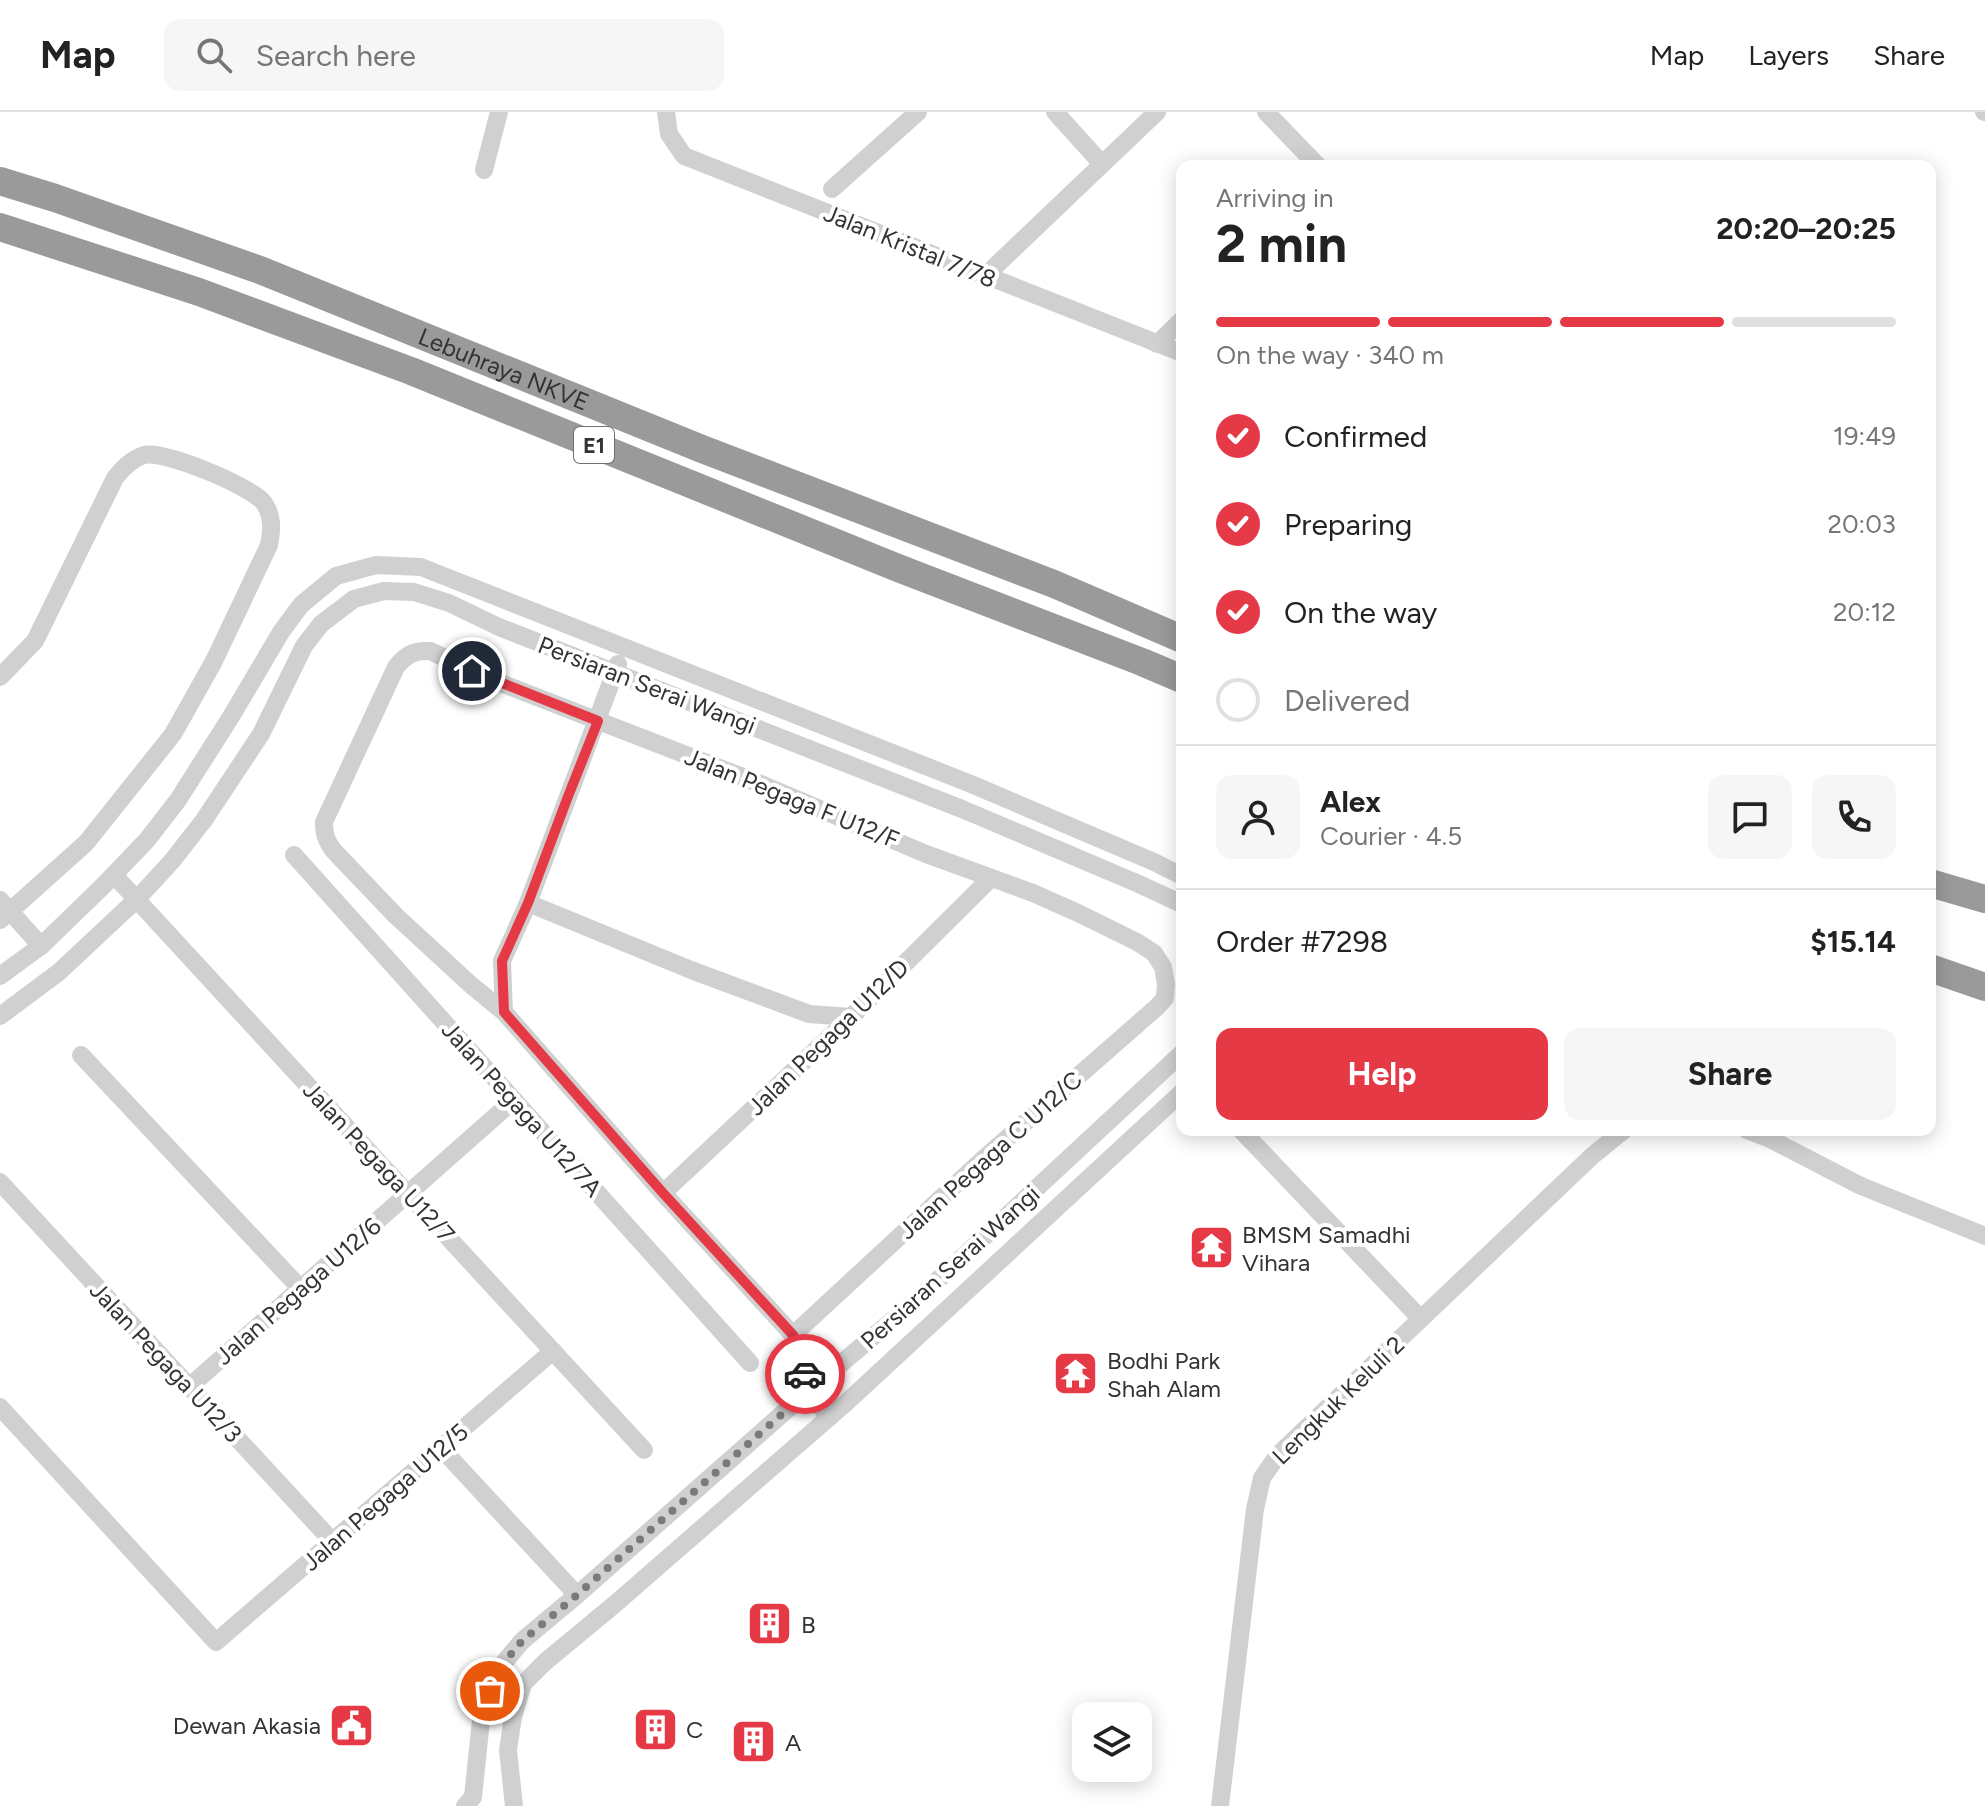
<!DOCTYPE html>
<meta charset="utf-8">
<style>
:root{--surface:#fff;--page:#f6f6f6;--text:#222;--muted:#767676;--line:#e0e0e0;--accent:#e63946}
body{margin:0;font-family:Figtree,sans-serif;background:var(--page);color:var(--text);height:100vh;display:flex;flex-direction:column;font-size:30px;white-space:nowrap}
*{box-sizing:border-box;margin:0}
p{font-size:26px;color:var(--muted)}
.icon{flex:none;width:44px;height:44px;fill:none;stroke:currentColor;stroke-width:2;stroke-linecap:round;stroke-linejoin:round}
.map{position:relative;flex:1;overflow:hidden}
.side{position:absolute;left:1176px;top:48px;width:760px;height:976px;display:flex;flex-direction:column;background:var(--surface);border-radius:16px;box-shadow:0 4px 20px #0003}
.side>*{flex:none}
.controls{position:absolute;left:1072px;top:1590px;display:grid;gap:16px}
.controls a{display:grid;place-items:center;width:80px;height:80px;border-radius:16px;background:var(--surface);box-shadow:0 4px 20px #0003;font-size:40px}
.pin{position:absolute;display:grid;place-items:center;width:68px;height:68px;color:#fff;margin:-34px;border:4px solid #fff;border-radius:50%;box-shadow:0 2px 8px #0007}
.courier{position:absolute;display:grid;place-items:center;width:80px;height:80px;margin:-40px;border:6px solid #e63946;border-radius:50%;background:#fff;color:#222;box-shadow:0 2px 10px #0007}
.overview em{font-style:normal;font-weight:700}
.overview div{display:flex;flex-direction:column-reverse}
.overview{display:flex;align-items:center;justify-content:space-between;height:136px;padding:0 40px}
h1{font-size:52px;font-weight:700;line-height:60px}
.bar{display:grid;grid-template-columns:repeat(4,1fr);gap:12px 8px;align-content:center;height:96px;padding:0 40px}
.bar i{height:10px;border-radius:6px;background:var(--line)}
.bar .current{background:var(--accent)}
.bar p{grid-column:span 4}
.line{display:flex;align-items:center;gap:20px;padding:0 40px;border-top:2px solid var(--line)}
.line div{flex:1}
.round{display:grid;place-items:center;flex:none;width:84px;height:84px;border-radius:16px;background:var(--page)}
ol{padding:0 40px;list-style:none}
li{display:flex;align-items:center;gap:24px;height:88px}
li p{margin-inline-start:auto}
li .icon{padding:8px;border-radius:50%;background:var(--accent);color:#fff;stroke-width:4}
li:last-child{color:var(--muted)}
li i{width:44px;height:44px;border:4px solid var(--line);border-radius:50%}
.cta{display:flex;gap:16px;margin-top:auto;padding:16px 40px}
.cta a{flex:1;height:92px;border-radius:16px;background:var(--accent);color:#fff;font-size:32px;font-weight:700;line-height:92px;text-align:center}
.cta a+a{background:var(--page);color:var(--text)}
header{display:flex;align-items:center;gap:48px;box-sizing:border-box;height:112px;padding:0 40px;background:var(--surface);border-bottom:2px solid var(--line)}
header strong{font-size:38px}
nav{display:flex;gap:44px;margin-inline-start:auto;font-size:28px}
.search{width:560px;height:72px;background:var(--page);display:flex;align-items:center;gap:20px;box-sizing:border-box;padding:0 28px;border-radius:16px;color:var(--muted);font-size:30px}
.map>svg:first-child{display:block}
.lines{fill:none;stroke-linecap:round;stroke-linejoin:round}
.minor{stroke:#d0d0d0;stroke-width:18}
.highway{stroke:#9a9a9a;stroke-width:28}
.done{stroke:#7a7a7a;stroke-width:8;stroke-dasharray:0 14.4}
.route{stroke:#e63946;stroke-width:10}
.labels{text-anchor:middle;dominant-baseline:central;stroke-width:8;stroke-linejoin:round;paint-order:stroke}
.shield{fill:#fff;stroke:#707070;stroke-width:2}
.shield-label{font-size:22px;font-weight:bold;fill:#333}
.street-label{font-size:24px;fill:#333;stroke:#fff}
.poi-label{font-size:24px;fill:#333;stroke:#fff;text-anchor:start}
</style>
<header>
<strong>Map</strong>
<div class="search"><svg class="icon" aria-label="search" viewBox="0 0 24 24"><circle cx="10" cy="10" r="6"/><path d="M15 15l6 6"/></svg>Search here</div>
<nav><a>Map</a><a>Layers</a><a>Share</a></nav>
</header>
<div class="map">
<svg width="1985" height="1694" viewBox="0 0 1985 1694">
<rect width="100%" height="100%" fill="#fff"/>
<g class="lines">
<g class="minor">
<path d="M 666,0 L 669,22 L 684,44 L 1182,241"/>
<path d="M 1055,0 L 1102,52"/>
<path d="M 1266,0 L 1318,54"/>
<path d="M 1984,0 L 1985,0"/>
<path d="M 484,58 L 499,0"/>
<path d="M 832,77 L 918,0"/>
<path d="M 985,164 L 1157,0"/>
<path d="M 1157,232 L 1182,208"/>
<path d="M 0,565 L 35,529 L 115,366 C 122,357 131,347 144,343 C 164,338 251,374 264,391 C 273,404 272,418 269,433 L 214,549 L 173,622 L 86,731 L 0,808"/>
<path d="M 294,743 L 750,1251"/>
<path d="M 114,763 L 644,1338"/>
<path d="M 0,788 L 41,834"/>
<path d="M 528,791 L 691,858 L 809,902 L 851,905"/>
<path d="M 0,864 L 41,834 L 103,774 L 147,728 L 178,688 L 232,603 L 281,520 L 301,493 L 336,464 L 376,453 L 421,455 L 971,672 L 1154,750 L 1182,764"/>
<path d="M 504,900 L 502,849 L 528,791 L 618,552"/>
<path d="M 0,904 L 59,860 L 137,787 L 172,749 L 204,708 L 261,622 L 304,534 L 321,512 L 354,487 L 384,479 L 414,480 L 449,491 L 499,515 L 962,697 L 1139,772 L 1182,792"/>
<path d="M 81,943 L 301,1177"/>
<path d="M 1241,1018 L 1421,1207"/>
<path d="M 1747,1018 L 1768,1026 L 1861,1074 L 1985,1124"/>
<path d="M 0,1070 L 333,1430"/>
<path d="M 663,1081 L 851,905 L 991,766"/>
<path d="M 793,1223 L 980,1050 L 1157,895 L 1165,886 L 1166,872 L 1163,855 L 1154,841 L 1137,830 L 1078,801 L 1033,781 L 926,742 L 761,672 L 493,568 L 430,539 C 414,538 406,543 396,555 L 324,710 C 324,722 326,728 333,738 L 396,804 L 471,873 L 504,900 L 663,1081 L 793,1223 L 801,1242 L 807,1280 L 830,1305"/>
<path d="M 189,1275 L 514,988"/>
<path d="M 0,1295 L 216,1530 L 553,1239"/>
<path d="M 441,1336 L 577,1483"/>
<path d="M 465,1694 L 473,1685 L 482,1599 L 497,1559 L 522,1529 L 577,1483 L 807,1280 L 912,1192 L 1182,941"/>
<path d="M 514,1694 L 508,1638 L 513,1605 L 523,1572 L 545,1550 L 615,1492 L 848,1289 L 1182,980"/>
<path d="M 1220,1694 L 1255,1397 L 1262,1366 L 1278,1343 L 1592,1044 L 1624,1018"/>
</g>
<g class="highway">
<path id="s1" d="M 0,69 L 55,86 L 260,158 L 702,337 L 1054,472 L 1182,527"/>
<path d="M 0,115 L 199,180 L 411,259 L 898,456 L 1142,550 L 1182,567"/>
<path d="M 1930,771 L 1985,787"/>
<path d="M 1930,856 L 1985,875"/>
</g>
</g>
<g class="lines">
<path class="done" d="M 490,1579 L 497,1559 L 522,1529 L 577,1483 L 807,1280 L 805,1262"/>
<path class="route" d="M 472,559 L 598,609 L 567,687 L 528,791 L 502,849 L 504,900 L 663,1081 L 793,1223 L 801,1242 L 805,1262"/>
</g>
<defs>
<symbol id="temple-square" viewBox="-11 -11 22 22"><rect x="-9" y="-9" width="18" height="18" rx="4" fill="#e63946" stroke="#fff"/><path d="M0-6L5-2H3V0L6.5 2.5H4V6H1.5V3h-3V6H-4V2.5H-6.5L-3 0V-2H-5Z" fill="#fff"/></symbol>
<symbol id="building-square" viewBox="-11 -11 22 22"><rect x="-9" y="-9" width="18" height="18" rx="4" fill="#e63946" stroke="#fff"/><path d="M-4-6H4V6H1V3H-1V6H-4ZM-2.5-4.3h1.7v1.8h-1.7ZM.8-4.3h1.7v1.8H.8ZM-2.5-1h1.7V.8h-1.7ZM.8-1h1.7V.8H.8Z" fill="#fff"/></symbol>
<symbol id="civic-square" viewBox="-11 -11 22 22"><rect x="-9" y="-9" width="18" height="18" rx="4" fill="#e63946" stroke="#fff"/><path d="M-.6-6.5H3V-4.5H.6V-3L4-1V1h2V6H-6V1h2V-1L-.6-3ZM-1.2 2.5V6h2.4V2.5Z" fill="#fff"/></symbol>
</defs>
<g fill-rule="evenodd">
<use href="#temple-square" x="1186" y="1110" width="51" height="51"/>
<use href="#temple-square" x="1050" y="1236" width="51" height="51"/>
<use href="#building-square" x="744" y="1486" width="51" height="51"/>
<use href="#civic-square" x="326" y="1588" width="51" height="51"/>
<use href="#building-square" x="630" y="1592" width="51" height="51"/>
<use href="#building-square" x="728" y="1604" width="51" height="51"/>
</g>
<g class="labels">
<rect class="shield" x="574" y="315" width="40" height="36" rx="6"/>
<g class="shield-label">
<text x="594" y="333">E1</text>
</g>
<g class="street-label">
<text transform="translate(910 134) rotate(22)">Jalan Kristal 7/78</text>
<text stroke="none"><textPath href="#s1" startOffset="538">Lebuhraya NKVE</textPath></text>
<text transform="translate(647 573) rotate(21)">Persiaran Serai Wangi</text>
<text transform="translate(792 686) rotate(22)">Jalan Pegaga F U12/F</text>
<text transform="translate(828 925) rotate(-44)">Jalan Pegaga U12/D</text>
<text transform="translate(522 997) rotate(48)">Jalan Pegaga U12/7A</text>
<text transform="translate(990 1043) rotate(-42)">Jalan Pegaga C U12/C</text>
<text transform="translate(379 1050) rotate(47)">Jalan Pegaga U12/7</text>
<text transform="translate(950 1155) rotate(-42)">Persiaran Serai Wangi</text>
<text transform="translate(298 1179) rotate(-41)">Jalan Pegaga U12/6</text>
<text transform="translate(166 1250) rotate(47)">Jalan Pegaga U12/3</text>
<text transform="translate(1338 1288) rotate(-44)">Lengkuk Keluli 2</text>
<text transform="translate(385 1385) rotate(-41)">Jalan Pegaga U12/5</text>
</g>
<g class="poi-label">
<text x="1242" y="1122">BMSM Samadhi<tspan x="1242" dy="28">Vihara</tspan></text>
<text x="1107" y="1248">Bodhi Park<tspan x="1107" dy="28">Shah Alam</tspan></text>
<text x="801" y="1512">B</text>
<text x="321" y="1613" text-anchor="end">Dewan Akasia</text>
<text x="686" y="1617">C</text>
<text x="785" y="1630">A</text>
</g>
</g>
</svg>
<div class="controls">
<a><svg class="icon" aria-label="layers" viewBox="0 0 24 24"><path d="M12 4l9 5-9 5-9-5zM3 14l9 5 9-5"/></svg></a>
</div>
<div class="pin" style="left:490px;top:1579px;background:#ea580c"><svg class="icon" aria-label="bag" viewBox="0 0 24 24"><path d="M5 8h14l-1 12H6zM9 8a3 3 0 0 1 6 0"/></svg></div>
<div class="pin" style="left:472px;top:559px;background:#1f2937"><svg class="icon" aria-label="home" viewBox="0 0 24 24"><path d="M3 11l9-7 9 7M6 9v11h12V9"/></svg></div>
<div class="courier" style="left:805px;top:1262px"><svg class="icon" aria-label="car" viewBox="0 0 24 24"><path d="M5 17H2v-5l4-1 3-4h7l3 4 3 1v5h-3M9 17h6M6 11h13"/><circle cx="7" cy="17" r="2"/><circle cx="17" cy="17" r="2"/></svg></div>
<section class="side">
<div class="overview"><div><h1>2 min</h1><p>Arriving in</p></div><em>20:20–20:25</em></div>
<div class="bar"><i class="current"></i><i class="current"></i><i class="current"></i><i></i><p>On the way · 340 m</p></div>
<ol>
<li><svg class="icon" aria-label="check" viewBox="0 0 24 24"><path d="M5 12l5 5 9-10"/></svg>Confirmed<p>19:49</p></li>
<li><svg class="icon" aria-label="check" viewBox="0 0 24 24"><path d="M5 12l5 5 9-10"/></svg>Preparing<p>20:03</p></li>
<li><svg class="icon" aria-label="check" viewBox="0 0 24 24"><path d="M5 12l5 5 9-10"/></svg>On the way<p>20:12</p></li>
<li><i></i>Delivered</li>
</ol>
<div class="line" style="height:144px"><a class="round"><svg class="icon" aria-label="person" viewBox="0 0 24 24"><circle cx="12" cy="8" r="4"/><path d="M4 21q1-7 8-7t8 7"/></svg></a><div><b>Alex</b><p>Courier · 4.5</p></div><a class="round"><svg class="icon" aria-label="chat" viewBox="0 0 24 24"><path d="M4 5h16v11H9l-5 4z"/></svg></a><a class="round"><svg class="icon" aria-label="phone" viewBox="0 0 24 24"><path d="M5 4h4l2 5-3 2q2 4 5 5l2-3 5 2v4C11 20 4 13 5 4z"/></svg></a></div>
<div class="line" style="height:104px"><div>Order #7298</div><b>$15.14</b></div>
<div class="cta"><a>Help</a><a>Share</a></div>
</section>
</div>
